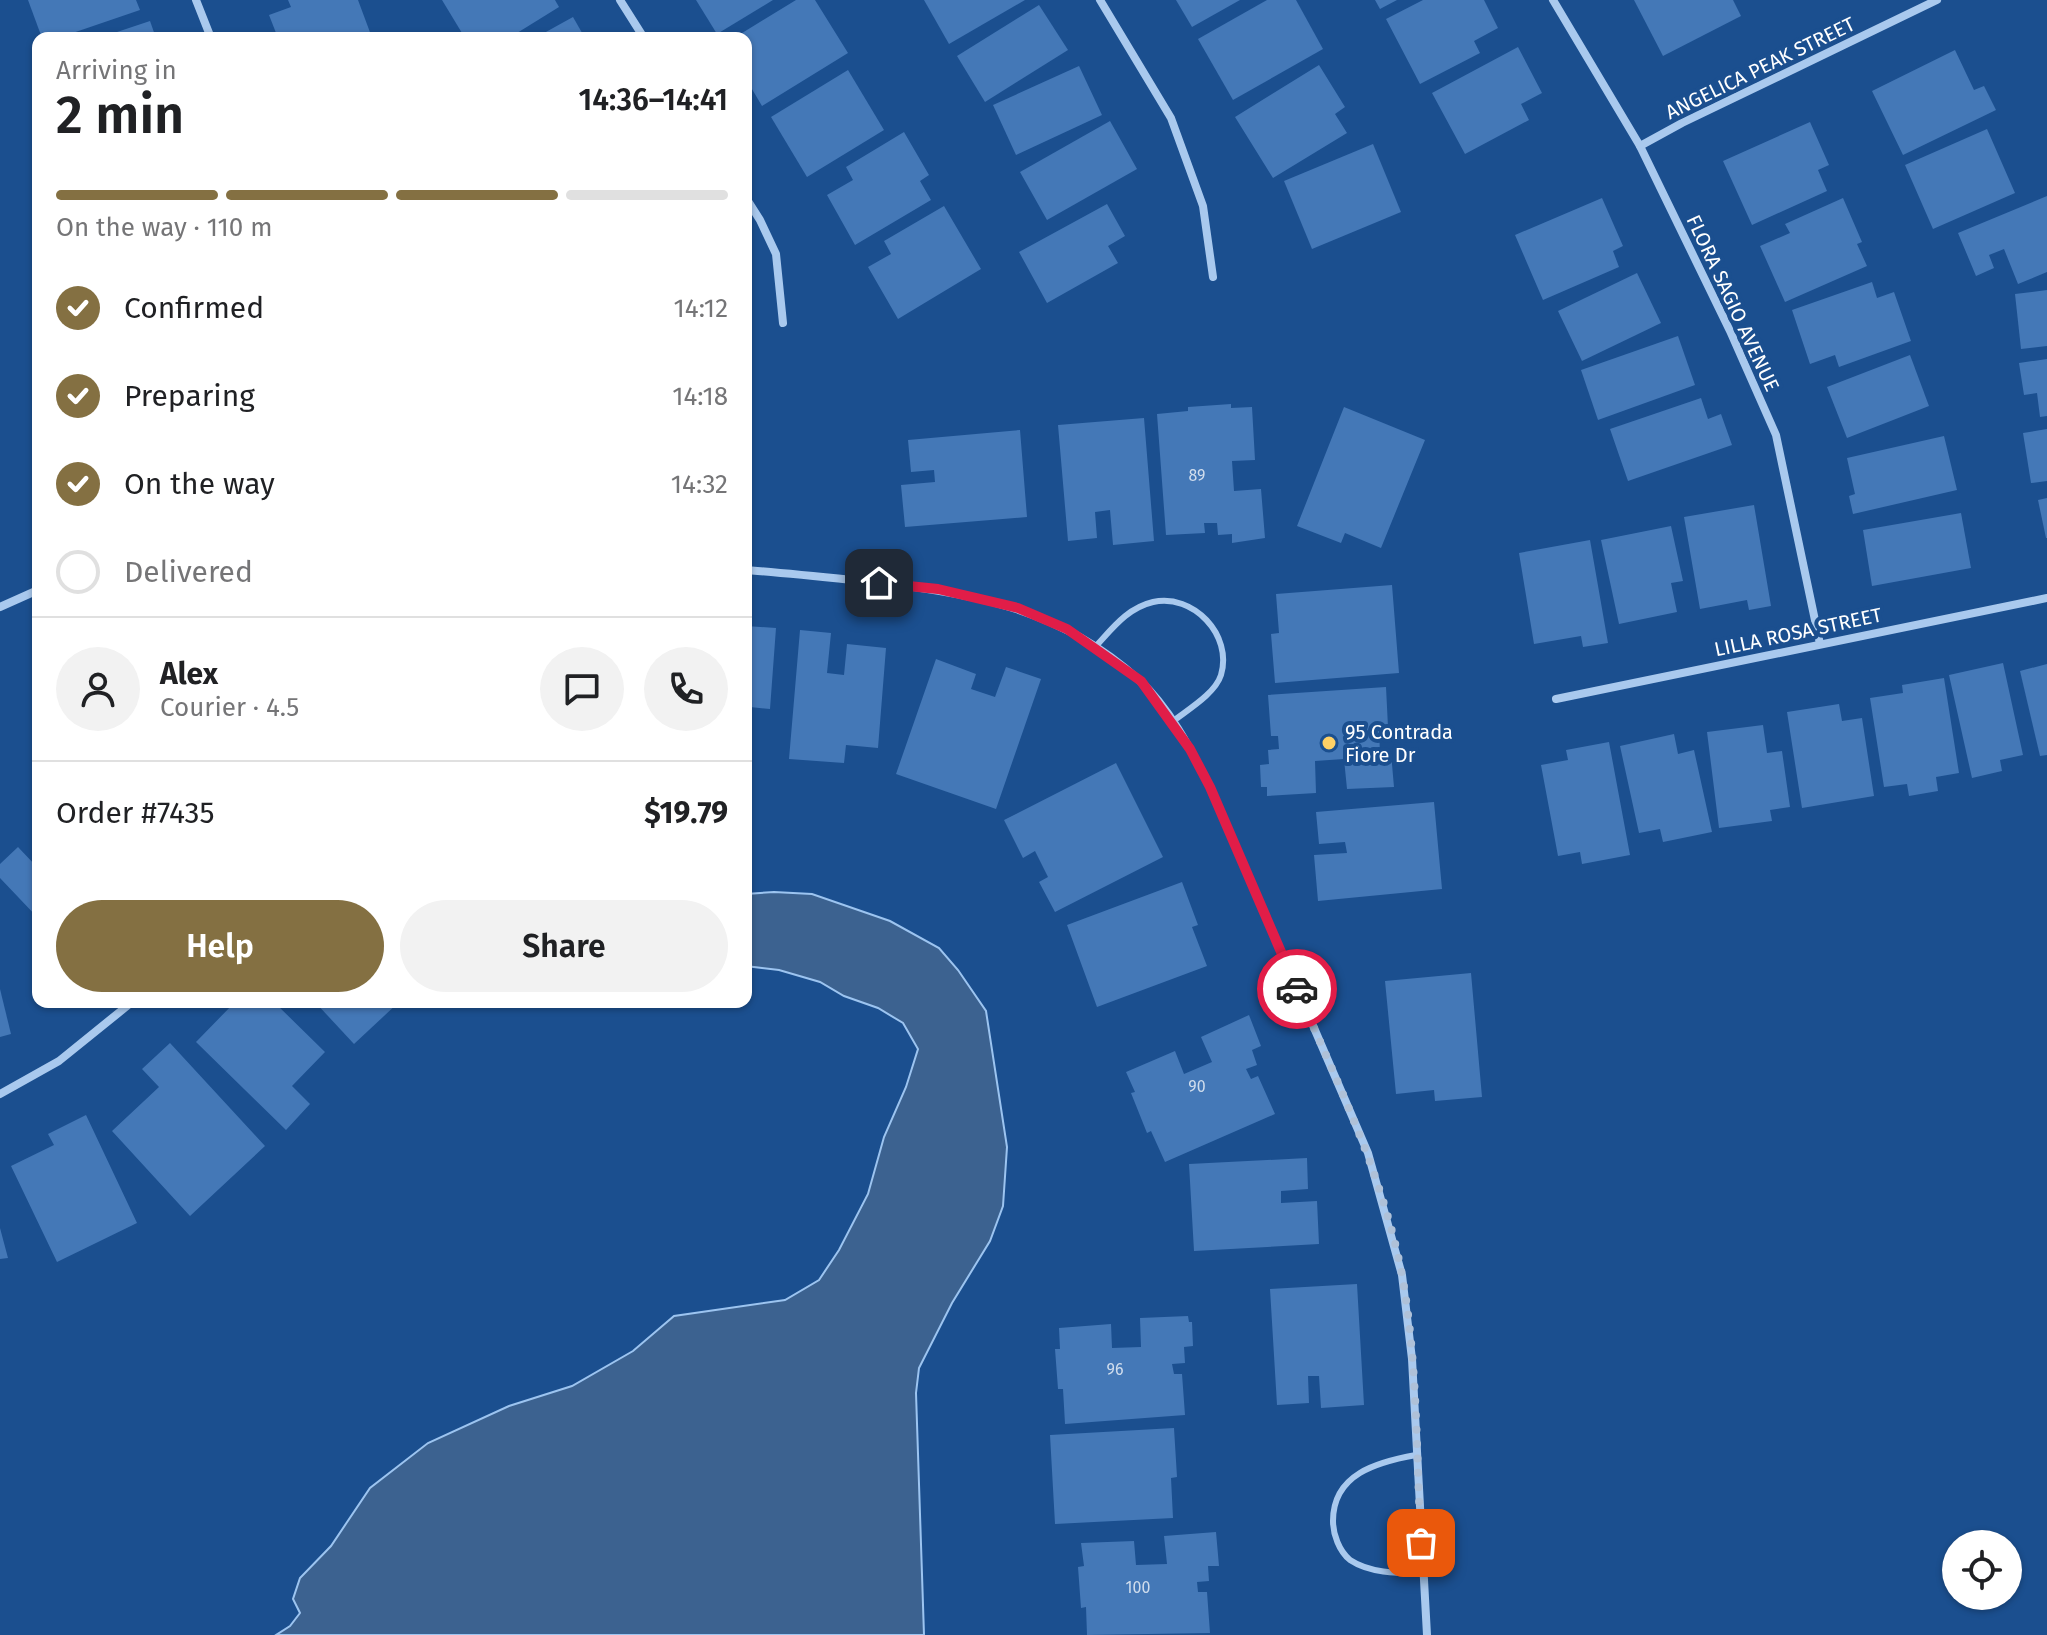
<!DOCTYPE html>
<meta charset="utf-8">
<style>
:root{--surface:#fff;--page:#f2f2f2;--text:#202124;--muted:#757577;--line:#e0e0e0;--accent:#847042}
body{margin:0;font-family:"Fira Sans",sans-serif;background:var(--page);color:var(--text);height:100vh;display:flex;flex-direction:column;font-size:30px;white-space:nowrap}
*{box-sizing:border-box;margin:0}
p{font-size:26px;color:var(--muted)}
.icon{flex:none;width:44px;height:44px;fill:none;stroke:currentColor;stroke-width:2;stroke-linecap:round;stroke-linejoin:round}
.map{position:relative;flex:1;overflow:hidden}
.sheet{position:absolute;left:32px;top:32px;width:720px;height:976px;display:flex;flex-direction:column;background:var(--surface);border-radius:16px;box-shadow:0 2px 6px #0004}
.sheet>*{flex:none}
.fabs{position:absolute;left:1942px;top:1530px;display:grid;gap:16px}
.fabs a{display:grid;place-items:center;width:80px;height:80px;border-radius:50%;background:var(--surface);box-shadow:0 2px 6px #0004;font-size:40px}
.pin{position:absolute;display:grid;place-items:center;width:68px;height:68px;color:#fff;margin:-34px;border-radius:16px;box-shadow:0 4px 12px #0006}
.courier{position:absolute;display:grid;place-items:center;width:80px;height:80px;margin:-40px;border:6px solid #e11d48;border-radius:50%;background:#fff;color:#222;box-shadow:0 2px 10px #0007}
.summary em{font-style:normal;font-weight:600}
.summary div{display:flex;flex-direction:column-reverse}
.summary{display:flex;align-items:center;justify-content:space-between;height:136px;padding:0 24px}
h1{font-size:52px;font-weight:600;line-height:60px}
.bar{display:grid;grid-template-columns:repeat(4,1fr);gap:12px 8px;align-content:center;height:96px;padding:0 24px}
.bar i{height:10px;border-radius:6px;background:var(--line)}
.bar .current{background:var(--accent)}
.bar p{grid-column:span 4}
.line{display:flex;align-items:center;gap:20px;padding:0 24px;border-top:2px solid var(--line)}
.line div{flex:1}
.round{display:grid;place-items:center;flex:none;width:84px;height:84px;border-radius:42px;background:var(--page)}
ol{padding:0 24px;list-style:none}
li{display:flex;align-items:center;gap:24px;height:88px}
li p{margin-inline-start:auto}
li .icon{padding:8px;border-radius:50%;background:var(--accent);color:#fff;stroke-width:4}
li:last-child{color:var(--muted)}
li i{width:44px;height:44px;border:4px solid var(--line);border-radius:50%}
.button{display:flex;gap:16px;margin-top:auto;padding:16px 24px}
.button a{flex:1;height:92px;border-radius:48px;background:var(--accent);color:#fff;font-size:32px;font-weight:600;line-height:92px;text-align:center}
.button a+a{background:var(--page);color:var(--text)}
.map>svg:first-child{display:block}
.water{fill:#3c6290;stroke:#9cc4f0;stroke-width:2}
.building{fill:#4478b7}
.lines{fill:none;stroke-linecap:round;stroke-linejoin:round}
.service{stroke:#a9c9ee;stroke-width:6}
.minor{stroke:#a9c9ee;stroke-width:8}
.done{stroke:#afc1d8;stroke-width:8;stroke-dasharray:0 14.4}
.route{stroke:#e11d48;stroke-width:10}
.poi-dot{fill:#ffd166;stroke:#1b4f8f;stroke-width:3}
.labels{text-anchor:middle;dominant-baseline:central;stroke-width:8;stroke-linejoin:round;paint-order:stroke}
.number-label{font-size:16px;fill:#d0dded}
.street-label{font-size:20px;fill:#fff;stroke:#1b4f8f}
.poi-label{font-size:20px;fill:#fff;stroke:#1b4f8f;text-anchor:start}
</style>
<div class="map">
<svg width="2047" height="1635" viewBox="0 0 2047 1635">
<rect width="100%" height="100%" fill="#1b4f8f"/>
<path class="water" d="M 774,892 L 812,894 L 890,921 L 939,948 L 958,970 L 986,1011 L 1007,1147 L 1003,1206 L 990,1241 L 952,1303 L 919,1368 L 916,1393 L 924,1635 L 276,1635 L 290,1626 L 300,1613 L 293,1599 L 300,1578 L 331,1546 L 370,1488 L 428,1443 L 509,1406 L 572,1386 L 633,1351 L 674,1316 L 785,1300 L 819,1280 L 839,1250 L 868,1194 L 884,1137 L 906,1087 L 918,1049 L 903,1023 L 878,1008 L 844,996 L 820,982 L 779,970 L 746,966 L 746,894 Z"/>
<g class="building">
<path d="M 28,0 L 136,0 L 140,10 L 58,38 L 42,38 Z"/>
<path d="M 288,0 L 358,0 L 371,35 L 361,38 L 278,38 L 269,15 L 291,7 Z"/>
<path d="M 442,0 L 555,0 L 559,7 L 509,38 L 465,38 Z"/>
<path d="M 696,0 L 773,0 L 717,34 Z"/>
<path d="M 796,0 L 815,0 L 848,53 L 762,106 L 746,79 L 746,38 L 734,38 Z"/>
<path d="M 924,0 L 1025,0 L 949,44 Z"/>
<path d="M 1176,0 L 1240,0 L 1192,27 Z"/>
<path d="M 1267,0 L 1296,0 L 1323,49 L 1233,100 L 1198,39 Z"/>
<path d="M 1375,0 L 1397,0 L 1380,9 Z"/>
<path d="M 1423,0 L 1484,0 L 1498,28 L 1474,41 L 1480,53 L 1420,84 L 1386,19 Z"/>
<path d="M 1634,0 L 1733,0 L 1741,16 L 1663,56 Z"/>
<path d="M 1039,5 L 1068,50 L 985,102 L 957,56 Z"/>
<path d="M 573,17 L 585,38 L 535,38 Z"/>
<path d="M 150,21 L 156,38 L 102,38 L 102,37 Z"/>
<path d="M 1518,47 L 1542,93 L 1521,104 L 1529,120 L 1465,154 L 1432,93 Z"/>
<path d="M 1955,50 L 1974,90 L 1984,86 L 1996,110 L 1903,155 L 1872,91 Z"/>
<path d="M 1319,65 L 1345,107 L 1335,114 L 1347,133 L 1273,178 L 1235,117 Z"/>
<path d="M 1079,66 L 1102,115 L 1016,155 L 993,105 Z"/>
<path d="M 848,70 L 884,130 L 807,177 L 771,117 Z"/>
<path d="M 1110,121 L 1137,169 L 1047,220 L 1020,172 Z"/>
<path d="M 1810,122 L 1829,165 L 1818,170 L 1827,191 L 1752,225 L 1723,161 Z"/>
<path d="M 1987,129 L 2015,193 L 1933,229 L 1905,165 Z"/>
<path d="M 904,132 L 929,175 L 920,181 L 931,200 L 855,245 L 827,195 L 853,180 L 846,167 Z"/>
<path d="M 1373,144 L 1401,212 L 1312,249 L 1284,181 Z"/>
<path d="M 2047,196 L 2047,272 L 2018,284 L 2004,249 L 1989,255 L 1994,268 L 1976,276 L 1958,233 Z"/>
<path d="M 1602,198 L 1623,246 L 1613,251 L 1619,267 L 1543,300 L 1515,235 Z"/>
<path d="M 1843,198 L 1862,242 L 1857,244 L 1867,266 L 1785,302 L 1760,246 L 1790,233 L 1785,224 Z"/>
<path d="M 1107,204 L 1125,236 L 1108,246 L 1118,263 L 1047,303 L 1019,252 Z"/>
<path d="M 944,206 L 981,269 L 898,319 L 868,267 L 891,254 L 884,241 Z"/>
<path d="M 1637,273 L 1661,323 L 1582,361 L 1558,311 Z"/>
<path d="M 1872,282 L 1877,298 L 1894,292 L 1911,341 L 1839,367 L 1835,355 L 1810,364 L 1792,310 Z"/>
<path d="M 2047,290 L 2047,346 L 2021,349 L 2015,294 Z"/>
<path d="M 1678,336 L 1695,385 L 1598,420 L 1581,370 Z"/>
<path d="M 1910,355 L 1929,406 L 1847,438 L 1827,387 Z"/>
<path d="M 2047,359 L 2047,416 L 2040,417 L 2037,393 L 2024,395 L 2019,363 Z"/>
<path d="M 1701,398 L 1708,419 L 1721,414 L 1732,445 L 1628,481 L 1610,429 Z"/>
<path d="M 1231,404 L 1231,408 L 1252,407 L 1255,460 L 1232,461 L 1234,491 L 1261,489 L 1265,538 L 1232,543 L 1232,534 L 1218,535 L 1217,523 L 1204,523 L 1205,533 L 1166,535 L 1157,414 L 1188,411 L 1188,407 Z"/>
<path d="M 1344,407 L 1425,440 L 1381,548 L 1345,533 L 1341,543 L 1297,526 Z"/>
<path d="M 1144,418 L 1154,541 L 1113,545 L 1110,510 L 1095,512 L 1097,538 L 1068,541 L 1058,425 Z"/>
<path d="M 2047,429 L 2047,481 L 2031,483 L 2023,433 Z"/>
<path d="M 1020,430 L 1027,517 L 905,527 L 901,485 L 935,482 L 934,470 L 911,472 L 908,440 Z"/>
<path d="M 1944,436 L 1957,490 L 1853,514 L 1849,496 L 1855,494 L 1847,458 Z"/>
<path d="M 2047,498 L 2047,538 L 2046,538 L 2038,500 Z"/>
<path d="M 1754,505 L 1771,606 L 1749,610 L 1747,600 L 1700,609 L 1684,517 Z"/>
<path d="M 1961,513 L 1971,568 L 1872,586 L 1863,530 Z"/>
<path d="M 1671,526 L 1683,581 L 1671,583 L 1677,612 L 1619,624 L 1601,540 Z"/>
<path d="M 1590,540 L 1608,643 L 1583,647 L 1581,636 L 1534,644 L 1519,553 Z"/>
<path d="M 1392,585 L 1399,673 L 1275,683 L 1271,634 L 1279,633 L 1276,594 Z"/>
<path d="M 746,626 L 776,628 L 770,709 L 750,707 L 748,733 L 746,733 Z"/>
<path d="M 800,630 L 831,633 L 827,673 L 844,675 L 847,644 L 886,648 L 878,748 L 846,745 L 844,763 L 789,759 Z"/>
<path d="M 936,659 L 976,674 L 971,689 L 995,697 L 1006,667 L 1041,679 L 996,809 L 896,774 Z"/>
<path d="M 2003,663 L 2023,755 L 2000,760 L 2002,771 L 1972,778 L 1949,675 Z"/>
<path d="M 2047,664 L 2047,755 L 2040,756 L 2020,671 Z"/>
<path d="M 1944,678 L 1959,773 L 1936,777 L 1938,791 L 1909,796 L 1907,784 L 1884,787 L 1870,698 L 1903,693 L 1902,685 Z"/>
<path d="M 1386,687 L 1388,727 L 1379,728 L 1380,754 L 1391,753 L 1394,787 L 1347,789 L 1344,759 L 1315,761 L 1316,793 L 1267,796 L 1267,787 L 1261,787 L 1260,765 L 1269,764 L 1268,750 L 1279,749 L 1278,736 L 1271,736 L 1268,695 Z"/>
<path d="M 1839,704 L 1842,721 L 1862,718 L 1874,796 L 1802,808 L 1787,712 Z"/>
<path d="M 1763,725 L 1767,753 L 1782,751 L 1790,807 L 1770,810 L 1772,821 L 1719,828 L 1707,732 Z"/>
<path d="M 1674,734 L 1678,754 L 1694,750 L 1712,832 L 1663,842 L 1660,829 L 1639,833 L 1620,746 Z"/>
<path d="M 1609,742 L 1630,855 L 1582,864 L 1580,852 L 1558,856 L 1541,765 L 1568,760 L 1566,750 Z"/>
<path d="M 1116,763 L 1163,857 L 1055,912 L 1039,882 L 1048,877 L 1035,851 L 1023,858 L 1004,820 Z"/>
<path d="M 1434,802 L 1442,889 L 1318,901 L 1314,855 L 1347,853 L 1345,842 L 1319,844 L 1316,812 Z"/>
<path d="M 18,847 L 36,866 L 38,864 L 38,918 L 0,878 L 0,864 Z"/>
<path d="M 1182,882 L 1198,925 L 1192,927 L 1207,966 L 1097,1007 L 1067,925 Z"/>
<path d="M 1471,973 L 1482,1097 L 1435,1101 L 1434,1090 L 1396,1094 L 1385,981 Z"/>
<path d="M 0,989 L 11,1034 L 0,1037 Z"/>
<path d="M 235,1002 L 274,1002 L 325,1052 L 292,1086 L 310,1104 L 286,1130 L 196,1042 Z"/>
<path d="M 315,1002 L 399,1002 L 354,1044 Z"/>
<path d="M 1249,1015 L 1261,1046 L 1252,1050 L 1257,1065 L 1246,1069 L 1251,1079 L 1258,1076 L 1275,1114 L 1165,1162 L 1151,1131 L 1147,1133 L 1131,1093 L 1135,1092 L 1126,1072 L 1175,1051 L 1184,1074 L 1212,1062 L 1201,1037 Z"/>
<path d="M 170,1043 L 265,1146 L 190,1216 L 112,1131 L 159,1087 L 142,1069 Z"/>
<path d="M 86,1115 L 137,1223 L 57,1262 L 11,1166 L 54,1145 L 48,1134 Z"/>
<path d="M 1307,1158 L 1308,1189 L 1281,1191 L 1281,1203 L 1317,1201 L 1319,1244 L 1194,1251 L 1189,1164 Z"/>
<path d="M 0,1228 L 8,1258 L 0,1259 Z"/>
<path d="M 1357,1284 L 1364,1405 L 1321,1408 L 1319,1376 L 1308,1376 L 1309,1403 L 1277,1405 L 1270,1289 Z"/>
<path d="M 1188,1316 L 1189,1322 L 1192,1322 L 1193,1346 L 1184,1347 L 1185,1363 L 1172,1364 L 1174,1374 L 1182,1374 L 1185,1415 L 1065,1424 L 1063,1389 L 1058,1389 L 1055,1349 L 1060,1349 L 1059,1328 L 1111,1324 L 1112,1348 L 1141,1347 L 1140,1318 Z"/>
<path d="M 1174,1428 L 1177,1477 L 1171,1478 L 1173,1518 L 1055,1524 L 1050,1435 Z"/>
<path d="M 1216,1532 L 1219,1566 L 1208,1566 L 1209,1581 L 1197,1582 L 1198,1592 L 1207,1592 L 1210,1633 L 1087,1635 L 1086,1607 L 1081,1608 L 1078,1567 L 1084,1566 L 1081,1543 L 1134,1541 L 1136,1565 L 1167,1564 L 1164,1536 Z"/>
</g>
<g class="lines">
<g class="service">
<path d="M 1095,647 C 1112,629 1127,608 1153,602 C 1193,593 1233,635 1221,675 C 1215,694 1187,710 1172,722"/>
<path d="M 1416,1455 C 1377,1462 1333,1474 1333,1521 C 1333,1534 1339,1551 1350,1560 C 1371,1574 1400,1573 1423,1573"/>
</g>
<g class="minor">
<path d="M 196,0 L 211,38"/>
<path d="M 620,0 L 644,38"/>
<path d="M 1100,0 L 1171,118 L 1203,206 L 1213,277"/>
<path d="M 1553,0 L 1640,146 L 1730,331 L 1776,435 L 1820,644"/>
<path d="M 1640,146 L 1682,123 L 1937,0"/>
<path d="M 746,198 L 760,220 L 776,254 L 783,323"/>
<path d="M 746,570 C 785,573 823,577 862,581 C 967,592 1058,606 1139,680 C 1170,708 1191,750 1210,787 L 1368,1153 L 1402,1275 L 1412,1359 L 1427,1635"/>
<path d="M 0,607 L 38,590"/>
<path d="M 1556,699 L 2047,598"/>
<path d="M 0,1094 L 59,1061 L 132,1002"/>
</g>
</g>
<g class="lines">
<path class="done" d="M 1297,989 C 1337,1082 1383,1175 1402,1275 C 1418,1363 1416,1455 1421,1543"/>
<path class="route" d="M 879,583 L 938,589 L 1018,608 L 1067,629 L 1141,681 L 1190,749 L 1210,787 L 1297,989"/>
</g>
<circle class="poi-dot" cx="1329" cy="743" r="8"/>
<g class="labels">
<g class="number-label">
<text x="1197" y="475">89</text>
<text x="1197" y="1086">90</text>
<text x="1115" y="1369">96</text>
<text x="1138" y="1587">100</text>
</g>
<g class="street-label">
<text transform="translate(1760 68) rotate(-26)">ANGELICA PEAK STREET</text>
<text transform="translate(1733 303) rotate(65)">FLORA SAGIO AVENUE</text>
<text transform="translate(1798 632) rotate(-12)">LILLA ROSA STREET</text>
</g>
<g class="poi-label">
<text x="1345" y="732">95 Contrada<tspan x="1345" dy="23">Fiore Dr</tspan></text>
</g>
</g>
</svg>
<div class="fabs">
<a><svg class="icon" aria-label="locate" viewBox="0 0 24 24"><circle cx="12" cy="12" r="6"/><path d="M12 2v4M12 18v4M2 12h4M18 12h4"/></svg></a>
</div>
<div class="pin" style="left:1421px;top:1543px;background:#ea580c"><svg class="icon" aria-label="bag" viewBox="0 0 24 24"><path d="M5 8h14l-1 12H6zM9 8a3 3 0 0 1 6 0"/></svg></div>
<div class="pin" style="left:879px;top:583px;background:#1f2937"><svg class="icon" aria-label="home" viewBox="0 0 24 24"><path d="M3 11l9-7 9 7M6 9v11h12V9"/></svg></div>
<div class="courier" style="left:1297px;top:989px"><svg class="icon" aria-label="car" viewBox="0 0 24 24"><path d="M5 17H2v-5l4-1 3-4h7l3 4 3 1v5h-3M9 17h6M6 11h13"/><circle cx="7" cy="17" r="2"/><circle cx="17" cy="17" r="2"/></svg></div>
<section class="sheet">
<div class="summary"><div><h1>2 min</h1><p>Arriving in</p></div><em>14:36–14:41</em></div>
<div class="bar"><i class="current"></i><i class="current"></i><i class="current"></i><i></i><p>On the way · 110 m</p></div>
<ol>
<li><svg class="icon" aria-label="check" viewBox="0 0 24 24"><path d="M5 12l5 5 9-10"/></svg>Confirmed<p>14:12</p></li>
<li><svg class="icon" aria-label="check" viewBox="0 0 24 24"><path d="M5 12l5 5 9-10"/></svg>Preparing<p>14:18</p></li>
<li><svg class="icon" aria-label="check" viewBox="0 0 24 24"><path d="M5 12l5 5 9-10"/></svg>On the way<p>14:32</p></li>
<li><i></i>Delivered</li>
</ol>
<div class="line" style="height:144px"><a class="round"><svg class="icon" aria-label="person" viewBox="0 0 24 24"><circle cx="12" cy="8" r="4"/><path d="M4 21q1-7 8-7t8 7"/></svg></a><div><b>Alex</b><p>Courier · 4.5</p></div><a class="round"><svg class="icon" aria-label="chat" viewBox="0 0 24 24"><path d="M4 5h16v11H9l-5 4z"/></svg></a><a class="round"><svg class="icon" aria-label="phone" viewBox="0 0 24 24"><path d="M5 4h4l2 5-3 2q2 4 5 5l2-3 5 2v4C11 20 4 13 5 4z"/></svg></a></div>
<div class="line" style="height:104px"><div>Order #7435</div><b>$19.79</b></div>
<div class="button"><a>Help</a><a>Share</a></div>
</section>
</div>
